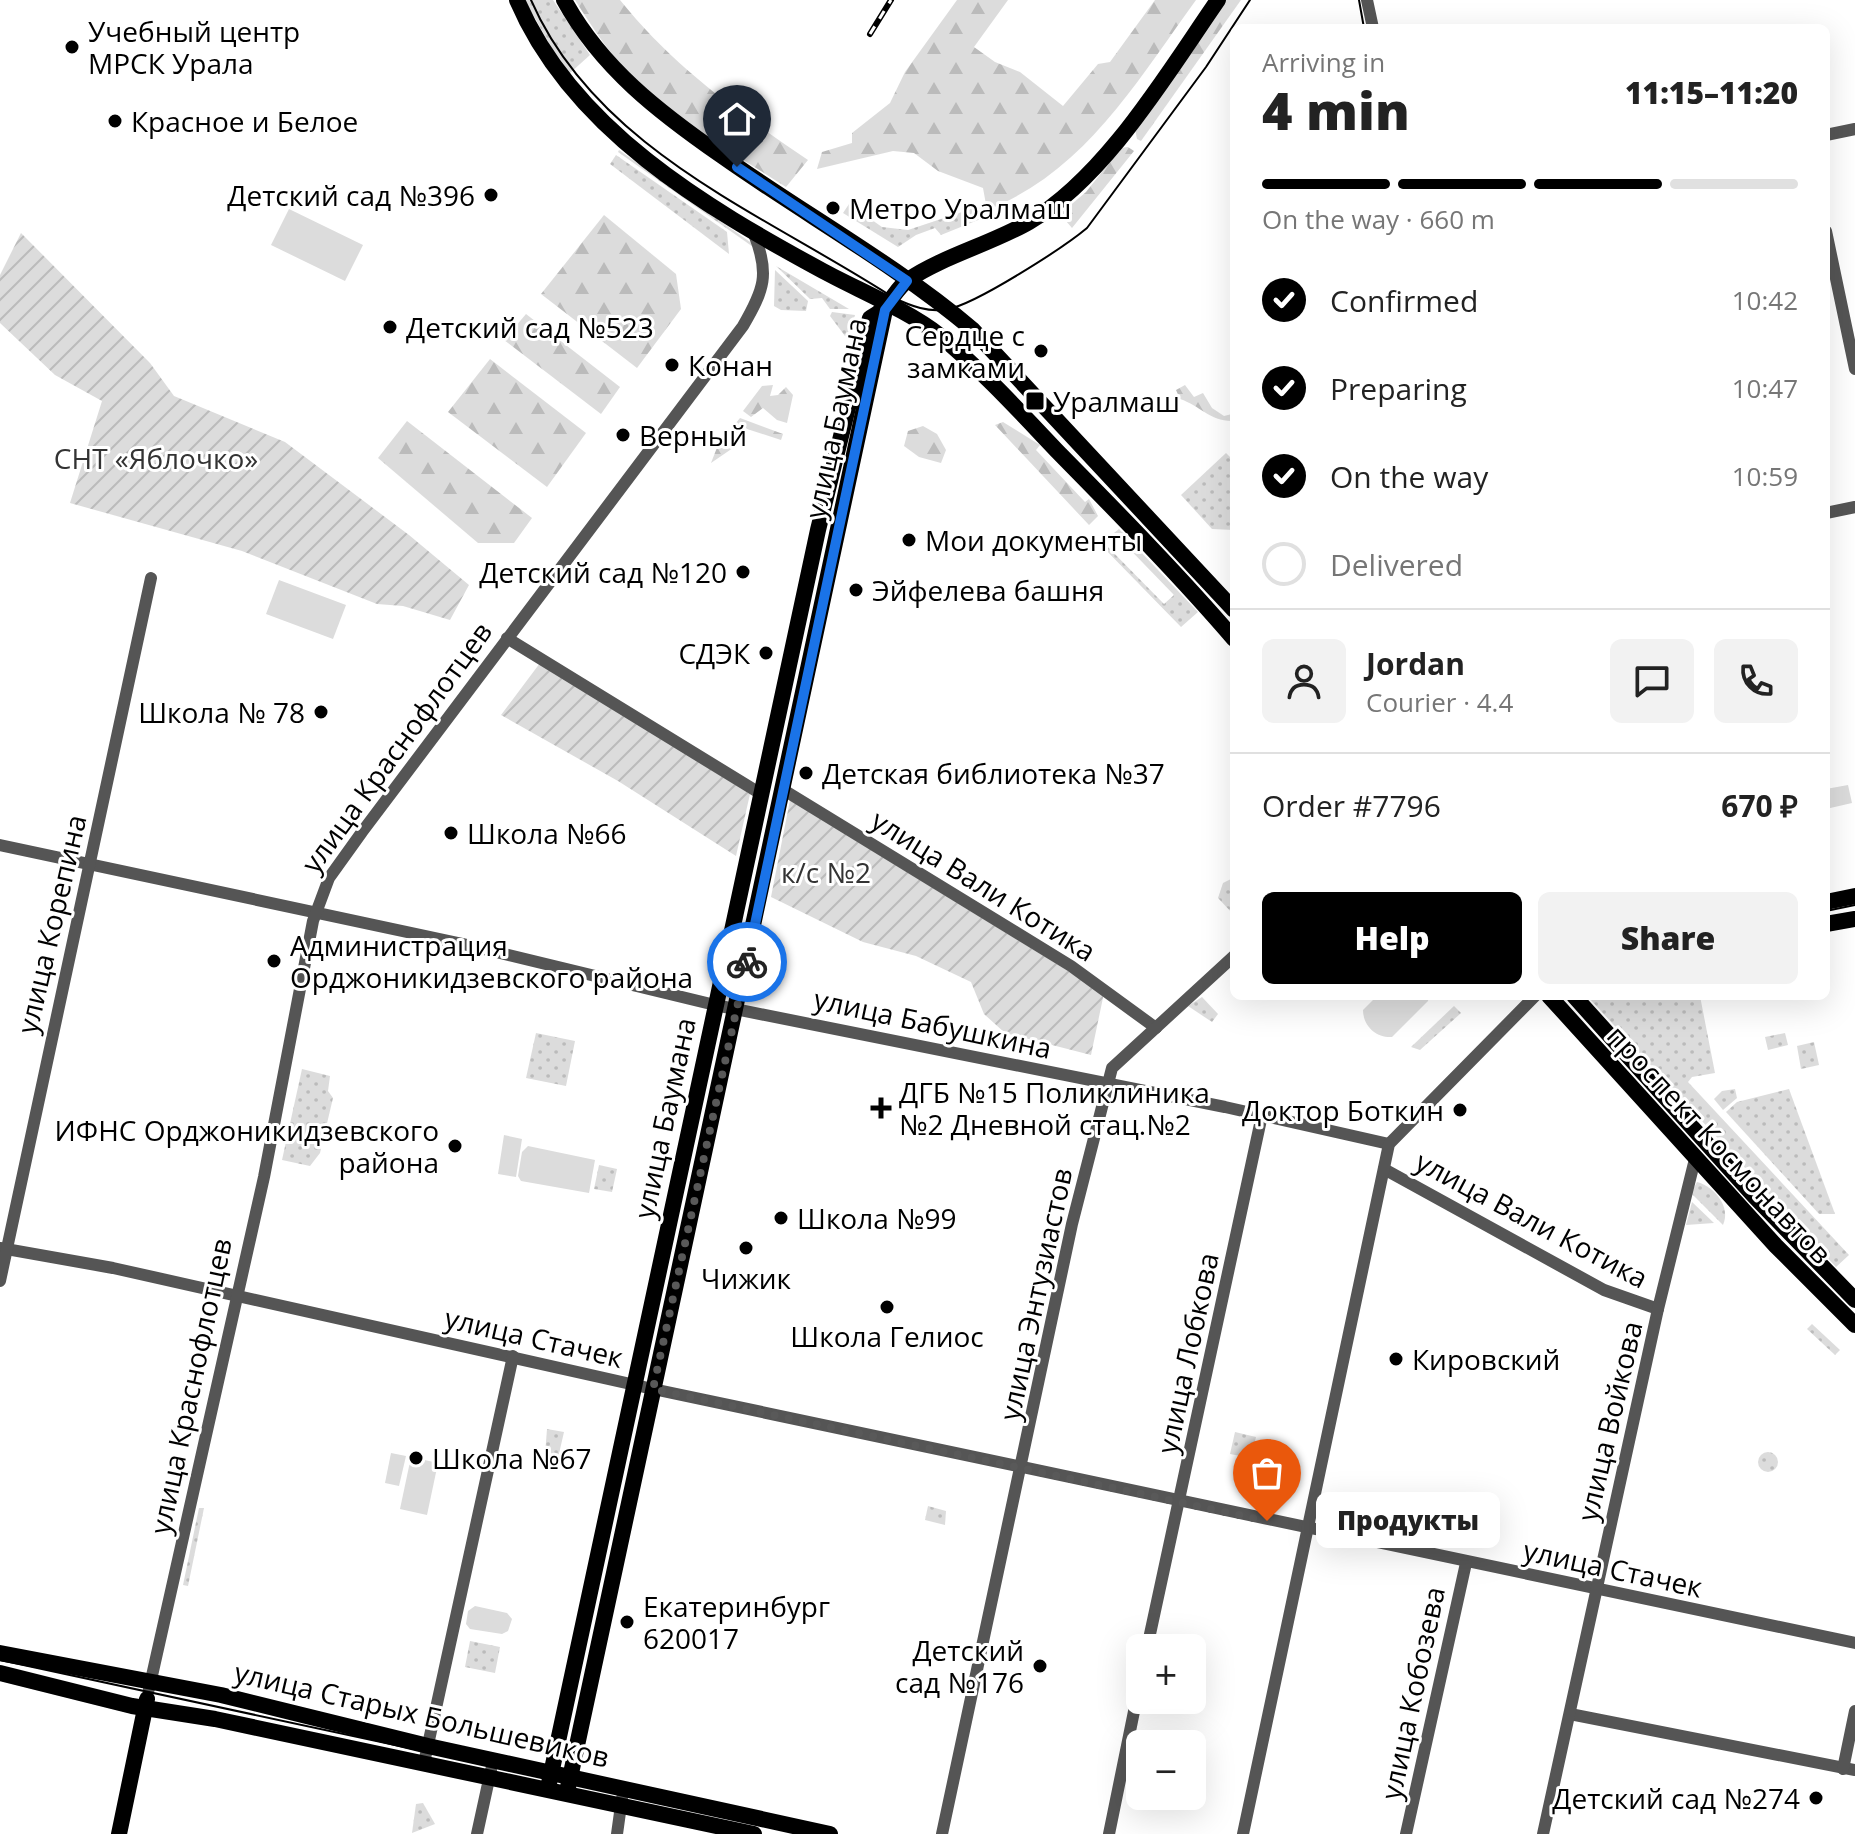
<!DOCTYPE html>
<meta charset="utf-8">
<style>
:root{--surface:#fff;--page:#f2f2f2;--text:#222;--muted:#767676;--line:#e0e0e0;--accent:#000}
body{margin:0;font-family:"Open Sans",sans-serif;background:var(--page);color:var(--text);height:100vh;display:flex;flex-direction:column;font-size:30px;white-space:nowrap}
*{box-sizing:border-box;margin:0}
p{font-size:26px;color:var(--muted)}
.icon{flex:none;width:44px;height:44px;fill:none;stroke:currentColor;stroke-width:2;stroke-linecap:round;stroke-linejoin:round}
.map{position:relative;flex:1;overflow:hidden}
.panel{position:absolute;left:1230px;top:24px;width:600px;height:976px;display:flex;flex-direction:column;background:var(--surface);border-radius:12px;box-shadow:0 8px 32px #0002}
.panel>*{flex:none}
.fabs{position:absolute;left:1126px;top:1634px;display:grid;gap:16px}
.fabs a{display:grid;place-items:center;width:80px;height:80px;border-radius:12px;background:var(--surface);box-shadow:0 8px 32px #0002;font-size:40px}
.pin{position:absolute;display:grid;place-items:center;width:68px;height:68px;color:#fff;margin:-82px -34px;border-radius:50% 50% 50% 0;rotate:-45deg;box-shadow:0 0 8px #0007}
.pin .icon{rotate:45deg}
.courier{position:absolute;display:grid;place-items:center;width:80px;height:80px;margin:-40px;border:6px solid #1a73e8;border-radius:50%;background:#fff;color:#222;box-shadow:0 2px 10px #0007}
.bubble{position:absolute;height:56px;border-radius:12px;background:var(--surface);box-shadow:0 8px 32px #0002;font-size:26px;font-weight:800;line-height:56px;text-align:center}
.overview em{font-style:normal;font-weight:800}
.overview div{display:flex;flex-direction:column-reverse}
.overview{display:flex;align-items:center;justify-content:space-between;height:136px;padding:0 32px}
h1{font-size:52px;font-weight:800;line-height:60px}
.bar{display:grid;grid-template-columns:repeat(4,1fr);gap:12px 8px;align-content:center;height:96px;padding:0 32px}
.bar i{height:10px;border-radius:6px;background:var(--line)}
.bar .active{background:var(--accent)}
.bar p{grid-column:span 4}
.line{display:flex;align-items:center;gap:20px;padding:0 32px;border-top:2px solid var(--line)}
.line div{flex:1}
.round{display:grid;place-items:center;flex:none;width:84px;height:84px;border-radius:12px;background:var(--page)}
ol{padding:0 32px;list-style:none}
li{display:flex;align-items:center;gap:24px;height:88px}
li p{margin-inline-start:auto}
li .icon{padding:8px;border-radius:50%;background:var(--accent);color:#fff;stroke-width:4}
li:last-child{color:var(--muted)}
li i{width:44px;height:44px;border:4px solid var(--line);border-radius:50%}
.button{display:flex;gap:16px;margin-top:auto;padding:16px 32px}
.button a{flex:1;height:92px;border-radius:12px;background:var(--accent);color:#fff;font-size:32px;font-weight:800;line-height:92px;text-align:center}
.button a+a{background:var(--page);color:var(--text)}
.map>svg:first-child{display:block}
.grass{fill:url(#grass-dots)}
.forest{fill:url(#forest-firs)}
.garden{fill:url(#garden-furrows)}
.pitch{fill:#dcdcdc}
.lines{fill:none;stroke-linecap:round;stroke-linejoin:round}
.minor{stroke:#555;stroke-width:12}
.major{stroke:#000;stroke-width:16}
.tram{stroke:#000;stroke-width:2}
.rail-casing{stroke:#000;stroke-width:6}
.rail{stroke:#fff;stroke-width:3;stroke-dasharray:9;stroke-linecap:butt}
.done{stroke:#595959;stroke-width:8;stroke-dasharray:0 14.4}
.route{stroke:#1a73e8;stroke-width:10}
.poi-dot{fill:#000;stroke:#fff;stroke-width:3}
.labels{text-anchor:middle;dominant-baseline:central;stroke-width:6;stroke-linejoin:round;paint-order:stroke}
.poi-label{font-size:28px;fill:#000;stroke:#fff;text-anchor:start}
.street-label{font-size:28px;fill:#000;stroke:#fff}
.park-label{font-size:28px;fill:#333;stroke:#fff}
</style>
<div class="map">
<svg width="1855" height="1834" viewBox="0 0 1855 1834">
<defs>
<pattern id="grass-dots" width="8" height="8" patternUnits="userSpaceOnUse" patternTransform="scale(2)"><rect width="8" height="8" fill="#dcdcdc"/><path d="M2 2h.1M6 6h.1" fill="none" stroke="#bbb" stroke-width="1.8" stroke-linecap="round"/></pattern>
<pattern id="forest-firs" width="22" height="20" patternUnits="userSpaceOnUse" patternTransform="scale(2)"><rect width="22" height="20" fill="#dcdcdc"/><path d="M5 1l3.5 6h-7zM16 11l3.5 6h-7z" fill="#bbb"/></pattern>
<pattern id="garden-furrows" width="10" height="10" patternUnits="userSpaceOnUse" patternTransform="scale(2)"><rect width="10" height="10" fill="#dcdcdc"/><path d="M-1 1l2-2M0 10L10 0M9 11l2-2" fill="none" stroke="#bbb"/></pattern>
</defs>
<rect width="100%" height="100%" fill="#fff"/>
<g class="grass">
<path d="M 525,0 L 553,0 L 590,55 L 570,73 L 551,47 Z"/>
<path d="M 619,150 L 753,244 L 756,249 L 618,152 Z"/>
<path d="M 616,155 L 727,232 L 729,254 L 610,164 Z"/>
<path d="M 849,204 L 882,227 L 908,230 L 983,205 L 988,216 L 941,235 L 935,228 L 916,235 L 898,247 L 843,213 Z"/>
<path d="M 776,266 L 849,309 L 830,309 L 822,298 L 810,299 Z"/>
<path d="M 775,270 L 808,301 L 806,311 L 781,310 L 774,306 Z"/>
<path d="M 832,312 L 855,315 L 848,340 L 830,316 Z"/>
<path d="M 1226,453 L 1234,461 L 1234,530 L 1212,529 L 1181,495 Z"/>
<path d="M 1119,529 L 1198,612 L 1181,627 L 1099,543 L 1102,541 L 1164,604 L 1174,595 L 1114,533 Z"/>
<path d="M 1231,879 L 1234,880 L 1234,915 L 1218,898 L 1223,883 Z"/>
<path d="M 1595,996 L 1700,996 L 1715,1073 L 1692,1077 L 1688,1082 L 1849,1255 L 1836,1267 L 1589,998 Z"/>
<path d="M 1202,997 L 1218,1014 L 1212,1022 L 1188,1006 Z"/>
<path d="M 1454,1006 L 1461,1013 L 1420,1050 L 1411,1047 Z"/>
<path d="M 536,1033 L 575,1041 L 566,1086 L 526,1078 Z"/>
<path d="M 1785,1033 L 1788,1045 L 1768,1050 L 1765,1037 Z"/>
<path d="M 1814,1042 L 1819,1065 L 1801,1069 L 1797,1046 Z"/>
<path d="M 302,1069 L 330,1076 L 328,1091 L 333,1098 L 320,1153 L 310,1166 L 282,1160 Z"/>
<path d="M 1735,1089 L 1737,1098 L 1723,1110 L 1714,1099 L 1722,1091 Z"/>
<path d="M 1789,1089 L 1835,1214 L 1819,1214 L 1726,1112 L 1737,1102 Z"/>
<path d="M 599,1165 L 617,1169 L 612,1192 L 594,1189 Z"/>
<path d="M 1697,1182 C 1715,1187 1731,1207 1723,1225 L 1691,1193 Z"/>
<path d="M 1692,1202 L 1714,1223 L 1686,1225 Z"/>
<path d="M 1812,1324 L 1840,1350 L 1835,1355 L 1807,1329 Z"/>
<path d="M 547,1429 L 564,1432 L 558,1458 L 545,1455 Z"/>
<path d="M 1235,1432 L 1256,1437 L 1251,1458 L 1230,1454 Z"/>
<circle cx="1768" cy="1462" r="10"/>
<path d="M 928,1506 L 946,1511 L 945,1525 L 925,1520 Z"/>
<path d="M 199,1508 L 204,1508 L 188,1586 L 183,1585 Z"/>
<path d="M 470,1641 L 500,1647 L 495,1673 L 465,1667 Z"/>
<path d="M 423,1803 L 435,1824 L 412,1833 L 416,1804 Z"/>
</g>
<g class="forest">
<path d="M 575,0 L 620,0 C 673,66 738,113 808,160 L 786,187 C 737,155 681,124 639,84 C 613,59 594,30 575,0 Z"/>
<path d="M 957,0 L 1008,0 L 974,47 L 995,62 L 1020,72 L 1063,106 L 1098,64 L 1110,62 L 1155,0 L 1196,0 C 1137,81 1085,172 987,210 L 983,188 L 938,171 L 914,153 L 893,151 L 817,169 L 822,152 L 852,143 L 852,133 L 890,103 L 905,72 Z"/>
<path d="M 1226,0 L 1241,0 L 1141,141 L 1137,139 L 1135,129 Z"/>
<path d="M 1128,147 L 1134,151 L 1072,228 L 1060,214 L 1086,192 L 1121,148 Z"/>
<path d="M 604,215 L 676,274 L 681,309 L 637,368 L 541,294 Z"/>
<path d="M 526,314 L 620,387 L 601,414 L 504,340 Z"/>
<path d="M 490,359 L 586,433 L 547,487 L 448,412 Z"/>
<path d="M 773,385 L 770,396 L 778,395 L 786,387 L 793,395 L 787,423 L 777,420 L 763,408 L 751,417 L 743,411 L 762,386 Z"/>
<path d="M 1185,385 L 1194,397 L 1203,393 L 1212,408 L 1224,416 L 1232,414 L 1234,421 C 1210,422 1201,406 1180,399 L 1176,390 Z"/>
<path d="M 740,418 L 783,434 L 781,440 L 747,429 L 746,439 L 711,463 L 718,445 Z"/>
<path d="M 407,421 L 532,518 L 514,543 L 478,543 L 378,458 Z"/>
<path d="M 1003,422 L 1040,445 L 1036,450 L 1085,502 L 1089,499 L 1098,516 L 1089,525 L 995,425 Z"/>
<path d="M 923,426 L 937,434 L 946,450 L 941,463 L 919,457 L 904,446 L 908,431 Z"/>
</g>
<g class="garden">
<path d="M 21,233 L 150,363 L 174,396 L 285,442 L 409,535 L 469,585 L 450,620 L 403,606 L 377,604 L 242,551 L 70,503 L 102,401 L 55,375 L 0,323 L 0,275 Z"/>
<path d="M 540,663 L 750,794 L 736,856 L 618,781 L 501,715 Z"/>
<path d="M 790,800 L 1104,993 L 1091,1055 L 1005,1033 L 984,1014 L 971,982 L 916,956 L 863,942 L 771,897 Z"/>
</g>
<g class="pitch">
<path d="M 289,209 L 363,245 L 345,281 L 271,245 Z"/>
<path d="M 279,580 L 346,605 L 333,639 L 266,614 Z"/>
<path d="M 1848,785 L 1852,803 L 1826,809 L 1826,789 Z"/>
<path d="M 1377,996 L 1429,996 L 1428,1001 L 1392,1037 C 1376,1038 1363,1026 1363,1010 Z"/>
<path d="M 504,1135 L 522,1139 L 516,1177 L 498,1174 Z"/>
<path d="M 528,1146 L 595,1160 L 589,1193 L 521,1181 L 518,1176 L 522,1152 Z"/>
<path d="M 391,1453 L 406,1456 L 399,1486 L 385,1483 Z"/>
<path d="M 411,1457 L 438,1463 L 427,1515 L 400,1509 Z"/>
<path d="M 475,1606 L 507,1613 L 512,1619 L 508,1631 L 502,1634 L 470,1629 L 466,1624 L 468,1611 Z"/>
</g>
<g class="lines">
<g class="minor">
<path d="M 1367,0 L 1373,28"/>
<path d="M 1826,135 L 1855,129"/>
<path d="M 1826,231 L 1855,369"/>
<path d="M 1826,513 L 1855,507"/>
<path d="M 507,638 L 761,794"/>
<path d="M 782,789 L 1071,966 L 1156,1028"/>
<path d="M 0,845 L 463,944 L 715,1005 L 1225,1107 L 1389,1144"/>
<path d="M 1384,1169 L 1604,1290 L 1658,1309"/>
<path d="M 0,1248 L 113,1268 L 653,1389 L 1855,1643"/>
<path d="M 0,1281 L 151,578"/>
<path d="M 1147,1648 L 1262,1115"/>
<path d="M 149,1689 L 264,1177 L 313,921 L 329,878 L 362,832 L 743,326 C 764,290 770,274 754,234"/>
<path d="M 1570,1714 L 1855,1770"/>
<path d="M 424,1763 L 513,1356"/>
<path d="M 1843,1769 L 1855,1711"/>
<path d="M 477,1834 L 491,1770"/>
<path d="M 617,1834 L 622,1798"/>
<path d="M 942,1834 L 1072,1224 L 1112,1068 L 1234,956"/>
<path d="M 1109,1834 L 1140,1682"/>
<path d="M 1243,1834 L 1389,1144 L 1535,996"/>
<path d="M 1406,1834 L 1466,1563"/>
<path d="M 1543,1834 L 1658,1309 L 1695,1159"/>
</g>
<g class="major">
<path d="M 517,0 C 572,129 705,207 823,271 C 858,290 909,311 939,335 C 983,371 1021,413 1060,454 C 1119,514 1179,575 1234,639"/>
<path d="M 564,0 C 601,68 660,113 722,156 C 804,214 895,264 972,329 L 1234,610"/>
<path d="M 1826,902 L 1855,896"/>
<path d="M 1826,924 L 1855,919"/>
<path d="M 1549,996 L 1776,1246 L 1855,1325"/>
<path d="M 1574,996 L 1754,1196 L 1855,1300"/>
<path d="M 0,1653 L 221,1695 L 428,1746 L 830,1834"/>
<path d="M 0,1673 L 132,1706 L 215,1719 L 754,1834"/>
<path d="M 548,1788 L 818,530 L 870,318 C 891,307 893,291 908,280 C 941,257 993,243 1029,222 C 1106,177 1168,72 1218,0"/>
<path d="M 567,1792 L 885,310"/>
<path d="M 119,1834 L 147,1699"/>
</g>
<g class="tram">
<path d="M 531,0 C 597,151 765,214 894,298 C 911,306 929,313 948,309 C 976,304 1063,248 1087,228 L 1206,67 L 1250,0"/>
<path d="M 1359,0 L 1364,28"/>
<path d="M 1826,911 L 1855,905"/>
<path d="M 0,1660 L 808,1834"/>
</g>
<defs>
<path id="rail" d="M 870,34 L 891,0"/>
</defs>
<use href="#rail" class="rail-casing"/>
<use href="#rail" class="rail"/>
</g>
<g class="lines">
<path class="done" d="M 747,962 L 653,1389 L 1267,1521"/>
<path class="route" d="M 737,167 L 907,281 L 885,310 L 747,962"/>
</g>
<g class="poi-dot">
<circle cx="72" cy="47" r="8"/>
<circle cx="115" cy="121" r="8"/>
<circle cx="491" cy="195" r="8"/>
<circle cx="833" cy="208" r="8"/>
<circle cx="390" cy="327" r="8"/>
<circle cx="1041" cy="351" r="8"/>
<circle cx="672" cy="365" r="8"/>
<rect x="1025" y="391" width="20" height="20" rx="4"/>
<circle cx="623" cy="435" r="8"/>
<circle cx="909" cy="540" r="8"/>
<circle cx="743" cy="572" r="8"/>
<circle cx="856" cy="590" r="8"/>
<circle cx="766" cy="653" r="8"/>
<circle cx="321" cy="712" r="8"/>
<circle cx="806" cy="773" r="8"/>
<circle cx="451" cy="833" r="8"/>
<circle cx="274" cy="961" r="8"/>
<path d="M877 1096h8v8h8v8h-8v8h-8v-8h-8v-8h8z"/>
<circle cx="1460" cy="1110" r="8"/>
<circle cx="455" cy="1146" r="8"/>
<circle cx="781" cy="1218" r="8"/>
<circle cx="746" cy="1248" r="8"/>
<circle cx="887" cy="1307" r="8"/>
<circle cx="1396" cy="1359" r="8"/>
<circle cx="416" cy="1458" r="8"/>
<circle cx="627" cy="1622" r="8"/>
<circle cx="1040" cy="1666" r="8"/>
<circle cx="1816" cy="1798" r="8"/>
</g>
<g class="labels">
<g class="poi-label">
<text x="88" y="31">Учебный центр<tspan x="88" dy="32">МРСК Урала</tspan></text>
<text x="131" y="121">Красное и Белое</text>
<text x="475" y="195" text-anchor="end">Детский сад №396</text>
<text x="849" y="208">Метро Уралмаш</text>
<text x="406" y="327">Детский сад №523</text>
<text x="1025" y="335" text-anchor="end">Сердце с<tspan x="1025" dy="32">замками</tspan></text>
<text x="688" y="365">Конан</text>
<text x="1053" y="401">Уралмаш</text>
<text x="639" y="435">Верный</text>
<text x="925" y="540">Мои документы</text>
<text x="727" y="572" text-anchor="end">Детский сад №120</text>
<text x="872" y="590">Эйфелева башня</text>
<text x="750" y="653" text-anchor="end">СДЭК</text>
<text x="305" y="712" text-anchor="end">Школа № 78</text>
<text x="822" y="773">Детская библиотека №37</text>
<text x="467" y="833">Школа №66</text>
<text x="290" y="945">Администрация<tspan x="290" dy="32">Орджоникидзевского района</tspan></text>
<text x="899" y="1092">ДГБ №15 Поликлиника<tspan x="899" dy="32">№2 Дневной стац.№2</tspan></text>
<text x="1444" y="1110" text-anchor="end">Доктор Боткин</text>
<text x="439" y="1130" text-anchor="end">ИФНС Орджоникидзевского<tspan x="439" dy="32">района</tspan></text>
<text x="797" y="1218">Школа №99</text>
<text x="746" y="1278" text-anchor="middle">Чижик</text>
<text x="887" y="1336" text-anchor="middle">Школа Гелиос</text>
<text x="1412" y="1359">Кировский</text>
<text x="432" y="1458">Школа №67</text>
<text x="643" y="1606">Екатеринбург<tspan x="643" dy="32">620017</tspan></text>
<text x="1024" y="1650" text-anchor="end">Детский<tspan x="1024" dy="32">сад №176</tspan></text>
<text x="1800" y="1798" text-anchor="end">Детский сад №274</text>
</g>
<g class="street-label">
<text transform="translate(835 418) rotate(-78)">улица Баумана</text>
<text transform="translate(396 747) rotate(-54)">улица Краснофлотцев</text>
<text transform="translate(984 885) rotate(32)">улица Вали Котика</text>
<text transform="translate(51 924) rotate(-77)">улица Корепина</text>
<text transform="translate(933 1023) rotate(12)">улица Бабушкина</text>
<text transform="translate(664 1118) rotate(-78)">улица Баумана</text>
<text transform="translate(1720 1144) rotate(47)">проспект Космонавтов</text>
<text transform="translate(1532 1219) rotate(28)">улица Вали Котика</text>
<text transform="translate(1035 1294) rotate(-78)">улица Энтузиастов</text>
<text transform="translate(534 1337) rotate(13)">улица Стачек</text>
<text transform="translate(1187 1353) rotate(-78)">улица Лобкова</text>
<text transform="translate(190 1386) rotate(-78)">улица Краснофлотцев</text>
<text transform="translate(1609 1421) rotate(-77)">улица Войкова</text>
<text transform="translate(1613 1568) rotate(12)">улица Стачек</text>
<text transform="translate(1412 1693) rotate(-78)">улица Кобозева</text>
<text transform="translate(422 1714) rotate(13)">улица Старых Большевиков</text>
</g>
<g class="park-label">
<text x="156" y="458">СНТ «Яблочко»</text>
<text x="826" y="872">к/с №2</text>
</g>
</g>
</svg>
<div class="fabs">
<a>+</a>
<a>−</a>
</div>
<div class="pin" style="left:1267px;top:1521px;background:#ea580c"><svg class="icon" aria-label="bag" viewBox="0 0 24 24"><path d="M5 8h14l-1 12H6zM9 8a3 3 0 0 1 6 0"/></svg></div>
<div class="pin" style="left:737px;top:167px;background:#1f2937"><svg class="icon" aria-label="home" viewBox="0 0 24 24"><path d="M3 11l9-7 9 7M6 9v11h12V9"/></svg></div>
<div class="courier" style="left:747px;top:962px"><svg class="icon" aria-label="bike" viewBox="0 0 24 24"><circle cx="6" cy="16" r="4"/><circle cx="18" cy="16" r="4"/><path d="M6 16l4-8h5l3 8M10 8l3 8H6M13 5h3"/></svg></div>
<div class="bubble" style="left:1316px;top:1492px;width:184px">Продукты</div>
<section class="panel">
<div class="overview"><div><h1>4 min</h1><p>Arriving in</p></div><em>11:15–11:20</em></div>
<div class="bar"><i class="active"></i><i class="active"></i><i class="active"></i><i></i><p>On the way · 660 m</p></div>
<ol>
<li><svg class="icon" aria-label="check" viewBox="0 0 24 24"><path d="M5 12l5 5 9-10"/></svg>Confirmed<p>10:42</p></li>
<li><svg class="icon" aria-label="check" viewBox="0 0 24 24"><path d="M5 12l5 5 9-10"/></svg>Preparing<p>10:47</p></li>
<li><svg class="icon" aria-label="check" viewBox="0 0 24 24"><path d="M5 12l5 5 9-10"/></svg>On the way<p>10:59</p></li>
<li><i></i>Delivered</li>
</ol>
<div class="line" style="height:144px"><a class="round"><svg class="icon" aria-label="person" viewBox="0 0 24 24"><circle cx="12" cy="8" r="4"/><path d="M4 21q1-7 8-7t8 7"/></svg></a><div><b>Jordan</b><p>Courier · 4.4</p></div><a class="round"><svg class="icon" aria-label="chat" viewBox="0 0 24 24"><path d="M4 5h16v11H9l-5 4z"/></svg></a><a class="round"><svg class="icon" aria-label="phone" viewBox="0 0 24 24"><path d="M5 4h4l2 5-3 2q2 4 5 5l2-3 5 2v4C11 20 4 13 5 4z"/></svg></a></div>
<div class="line" style="height:104px"><div>Order #7796</div><b>670 ₽</b></div>
<div class="button"><a>Help</a><a>Share</a></div>
</section>
</div>
